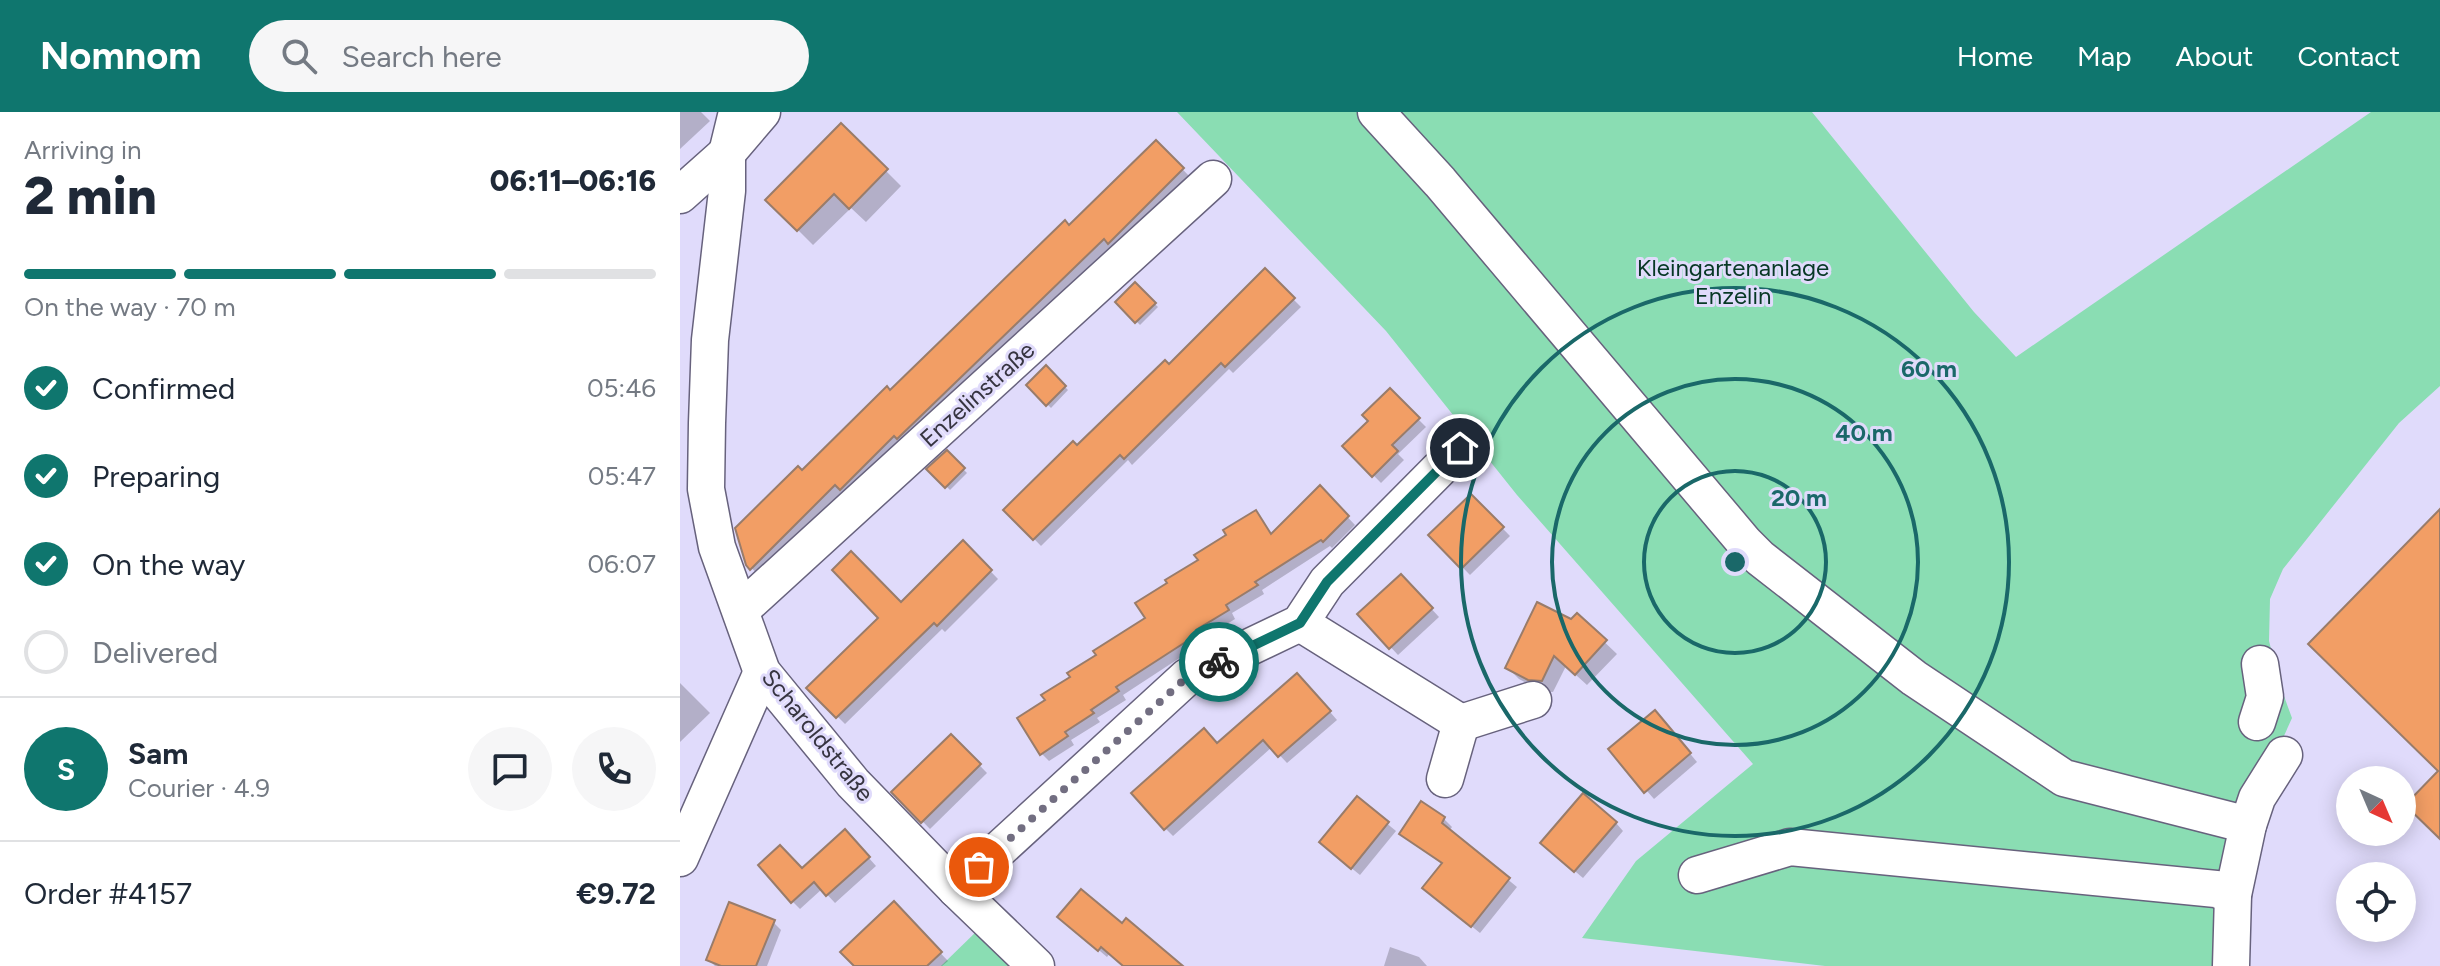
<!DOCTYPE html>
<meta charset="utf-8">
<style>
:root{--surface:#fff;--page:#f6f6f7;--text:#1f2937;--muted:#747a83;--line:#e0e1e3;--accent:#0f766e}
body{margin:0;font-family:Figtree,sans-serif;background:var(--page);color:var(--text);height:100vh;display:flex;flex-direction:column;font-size:30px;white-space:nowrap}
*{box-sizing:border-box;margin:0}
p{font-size:26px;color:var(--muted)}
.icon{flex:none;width:44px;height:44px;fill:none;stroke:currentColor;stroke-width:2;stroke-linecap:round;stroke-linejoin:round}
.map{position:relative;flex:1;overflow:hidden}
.drawer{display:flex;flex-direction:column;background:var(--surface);width:680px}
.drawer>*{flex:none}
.needle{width:52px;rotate:136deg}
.buttons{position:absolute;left:1656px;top:654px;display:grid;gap:16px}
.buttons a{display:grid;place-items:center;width:80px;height:80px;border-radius:50%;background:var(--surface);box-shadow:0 4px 20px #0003;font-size:40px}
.pin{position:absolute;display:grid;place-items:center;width:68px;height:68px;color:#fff;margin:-34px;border:4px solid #fff;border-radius:50%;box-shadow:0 2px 8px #0007}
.courier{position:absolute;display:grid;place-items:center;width:80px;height:80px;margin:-40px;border:6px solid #0f766e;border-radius:50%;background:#fff;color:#222;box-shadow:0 2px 10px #0007}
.summary em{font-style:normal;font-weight:800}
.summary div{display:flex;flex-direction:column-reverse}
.summary{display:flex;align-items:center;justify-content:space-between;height:136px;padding:0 24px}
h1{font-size:52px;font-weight:800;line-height:60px}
.bar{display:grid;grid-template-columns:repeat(4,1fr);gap:12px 8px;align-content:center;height:96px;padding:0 24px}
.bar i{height:10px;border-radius:6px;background:var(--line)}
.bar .on{background:var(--accent)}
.bar p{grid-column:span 4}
.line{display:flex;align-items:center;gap:20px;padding:0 24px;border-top:2px solid var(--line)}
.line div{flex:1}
.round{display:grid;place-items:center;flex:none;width:84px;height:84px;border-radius:42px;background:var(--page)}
ol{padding:0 24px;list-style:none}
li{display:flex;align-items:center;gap:24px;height:88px}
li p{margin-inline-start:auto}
li .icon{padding:8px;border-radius:50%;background:var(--accent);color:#fff;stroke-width:4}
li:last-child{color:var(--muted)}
li i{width:44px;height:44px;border:4px solid var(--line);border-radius:50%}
header{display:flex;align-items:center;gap:48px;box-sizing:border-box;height:112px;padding:0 40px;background:var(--accent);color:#fff}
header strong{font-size:38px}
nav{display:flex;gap:44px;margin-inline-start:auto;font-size:28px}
.search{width:560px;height:72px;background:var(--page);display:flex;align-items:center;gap:20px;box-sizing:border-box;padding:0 28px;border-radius:44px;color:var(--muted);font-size:30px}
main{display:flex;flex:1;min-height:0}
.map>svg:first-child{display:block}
.green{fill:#8addb3}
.shadow{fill:#0003}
.building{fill:#f29e65;stroke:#997c6a;stroke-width:2}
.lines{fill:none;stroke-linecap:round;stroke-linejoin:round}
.minor-casing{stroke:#67627d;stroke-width:39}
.minor{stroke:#fff;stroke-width:36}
.done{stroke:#726e81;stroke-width:8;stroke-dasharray:0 14.4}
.route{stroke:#0f766e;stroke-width:10}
.ring{fill:none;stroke:#1a6869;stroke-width:4}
.labels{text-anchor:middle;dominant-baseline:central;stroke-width:6;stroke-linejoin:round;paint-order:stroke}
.park-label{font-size:24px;fill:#073825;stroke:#e0dbfb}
.street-label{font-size:24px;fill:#363440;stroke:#e0dbfb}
.centre{fill:#1a6869;stroke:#e0dbfb;stroke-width:4}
.ring-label{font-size:24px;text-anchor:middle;font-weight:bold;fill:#1a6869;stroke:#e0dbfb;stroke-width:6;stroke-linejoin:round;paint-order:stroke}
</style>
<header>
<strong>Nomnom</strong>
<div class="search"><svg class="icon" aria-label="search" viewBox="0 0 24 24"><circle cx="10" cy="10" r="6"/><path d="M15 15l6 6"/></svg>Search here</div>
<nav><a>Home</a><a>Map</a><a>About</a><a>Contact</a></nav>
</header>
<main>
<section class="drawer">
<div class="summary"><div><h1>2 min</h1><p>Arriving in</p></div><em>06:11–06:16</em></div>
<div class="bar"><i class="on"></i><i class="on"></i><i class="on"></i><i></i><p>On the way · 70 m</p></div>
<ol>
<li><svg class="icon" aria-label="check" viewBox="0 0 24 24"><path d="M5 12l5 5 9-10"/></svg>Confirmed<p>05:46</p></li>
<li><svg class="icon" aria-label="check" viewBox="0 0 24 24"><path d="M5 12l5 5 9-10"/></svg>Preparing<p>05:47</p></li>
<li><svg class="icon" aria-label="check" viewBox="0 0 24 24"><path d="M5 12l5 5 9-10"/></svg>On the way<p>06:07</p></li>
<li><i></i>Delivered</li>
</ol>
<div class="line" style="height:144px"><b class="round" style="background:var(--accent);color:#fff">S</b><div><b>Sam</b><p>Courier · 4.9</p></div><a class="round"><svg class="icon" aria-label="chat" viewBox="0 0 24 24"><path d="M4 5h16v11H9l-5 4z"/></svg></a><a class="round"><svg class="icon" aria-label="phone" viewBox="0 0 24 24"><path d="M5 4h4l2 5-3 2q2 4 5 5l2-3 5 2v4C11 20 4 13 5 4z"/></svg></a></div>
<div class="line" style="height:104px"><div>Order #4157</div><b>€9.72</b></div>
</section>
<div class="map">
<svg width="1760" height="854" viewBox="0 0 1760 854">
<rect width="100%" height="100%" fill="#e0dbfb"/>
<g class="green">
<path d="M 497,0 L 1132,0 L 1294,200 L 1336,245 L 1691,0 L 1760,0 L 1760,274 L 1719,311 L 1603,457 L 1590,487 L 1589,529 L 1601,576 L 1612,606 L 1590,655 L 1541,854 L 1145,854 L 902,826 L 956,749 L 1073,652 L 837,383 L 706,219 Z"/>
<path d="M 300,816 L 338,854 L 261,854 Z"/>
</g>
<g class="shadow">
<path d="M 0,0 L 21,0 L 30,9 L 0,37 Z"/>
<path d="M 161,14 L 221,74 L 186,110 L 171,96 L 133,133 L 88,88 Z"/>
<path d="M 476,30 L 510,65 L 437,138 L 433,133 L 226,334 L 79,464 L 68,452 L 122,361 L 389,116 Z"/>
<path d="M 585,159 L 621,195 L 553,261 L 549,257 L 452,353 L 448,348 L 361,434 L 326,398 L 489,255 Z"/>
<path d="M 455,173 L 478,195 L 460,213 L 438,190 Z"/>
<path d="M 366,256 L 388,278 L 371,296 L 348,273 Z"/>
<path d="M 710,279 L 746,315 L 718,342 L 724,348 L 701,371 L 665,334 L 690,309 Z"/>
<path d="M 267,341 L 287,361 L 270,378 L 249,357 Z"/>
<path d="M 640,376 L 675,413 L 652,436 L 650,434 L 582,478 L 584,482 L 552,501 L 555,507 L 523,527 L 524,530 L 443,583 L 446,588 L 417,606 L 420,610 L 391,628 L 394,633 L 369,649 L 361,641 L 368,589 L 393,565 L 467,506 L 520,448 L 575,400 L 593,423 Z"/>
<path d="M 791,384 L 830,424 L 790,463 L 751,423 Z"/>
<path d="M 283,431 L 318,467 L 265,520 L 262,517 L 165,612 L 129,576 L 221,492 Z"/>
<path d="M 721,464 L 759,505 L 718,543 L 680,502 Z"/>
<path d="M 897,504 L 937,542 L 907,573 L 886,554 L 873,580 L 862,579 L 839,567 L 827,555 Z"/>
<path d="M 0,571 L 30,601 L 0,630 Z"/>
<path d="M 625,571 L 657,608 L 607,651 L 592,635 L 493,724 L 485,716 L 537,633 Z"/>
<path d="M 982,608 L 1017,650 L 974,687 L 931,638 Z"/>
<path d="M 271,624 L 307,661 L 250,717 L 214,680 Z"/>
<path d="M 677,687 L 716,719 L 680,763 L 649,738 Z"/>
<path d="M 742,691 L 764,707 L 772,715 L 769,719 L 837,775 L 800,821 L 753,783 L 763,753 L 721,721 Z"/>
<path d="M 936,711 L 943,719 L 903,766 L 870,738 Z"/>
<path d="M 172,727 L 196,754 L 155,791 L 142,777 L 120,797 L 112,789 L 121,758 Z"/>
<path d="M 214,792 L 268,849 L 262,854 L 176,854 Z"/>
<path d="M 93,810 L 101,818 L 87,854 L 35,854 L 28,847 Z"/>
<path d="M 388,812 L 493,854 L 445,854 L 430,841 L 427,845 Z"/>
<path d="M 710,835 L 739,845 L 747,854 L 704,854 Z"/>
</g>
<g class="building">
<path d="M 161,11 L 208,57 L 169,97 L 154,82 L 117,119 L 85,88 Z"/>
<path d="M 476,28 L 504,56 L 428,132 L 424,127 L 217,327 L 214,324 L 160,378 L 155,373 L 70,458 L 66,453 L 55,416 L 118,354 L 122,358 L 207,274 L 210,278 L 385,108 L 389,113 Z"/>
<path d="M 585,156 L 615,186 L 545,255 L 541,251 L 444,347 L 440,343 L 353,428 L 323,398 L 393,329 L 397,333 L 485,248 L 489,252 Z"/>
<path d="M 455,170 L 476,191 L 455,211 L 435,190 Z"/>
<path d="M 366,253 L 386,274 L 366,294 L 346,273 Z"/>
<path d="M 710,276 L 740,306 L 712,333 L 718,339 L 692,365 L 662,334 L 688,309 L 682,303 Z"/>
<path d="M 267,338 L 285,356 L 265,376 L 246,357 Z"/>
<path d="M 640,373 L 669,404 L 643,430 L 641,428 L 575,470 L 578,473 L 546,493 L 549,498 L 516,518 L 518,522 L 436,575 L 439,579 L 411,598 L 414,601 L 385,620 L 388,624 L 360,643 L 337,606 L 365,588 L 361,583 L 390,565 L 387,561 L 416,543 L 413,539 L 465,506 L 455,491 L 487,471 L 485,468 L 518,448 L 514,443 L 546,423 L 543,418 L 576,398 L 591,422 Z"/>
<path d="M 791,382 L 824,415 L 781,457 L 748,423 Z"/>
<path d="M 1760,397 L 1760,727 L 1725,693 L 1758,659 L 1628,532 Z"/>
<path d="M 283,428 L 312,458 L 257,514 L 254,511 L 156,606 L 126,576 L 198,506 L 152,458 L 171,439 L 221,490 Z"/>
<path d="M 721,462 L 753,496 L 709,537 L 677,502 Z"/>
<path d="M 857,490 L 891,507 L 897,501 L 927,528 L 895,563 L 874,544 L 862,569 L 848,568 L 825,556 Z"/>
<path d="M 617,561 L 651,599 L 598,645 L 583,628 L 484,718 L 451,681 L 524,616 L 537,631 Z"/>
<path d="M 975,598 L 1011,641 L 964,681 L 928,637 Z"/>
<path d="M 271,622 L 301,652 L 241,711 L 211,680 Z"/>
<path d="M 903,681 L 937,710 L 894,760 L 860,731 Z"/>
<path d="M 677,684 L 709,710 L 671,757 L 639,730 Z"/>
<path d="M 741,689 L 765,705 L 762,711 L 830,766 L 791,815 L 742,776 L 762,751 L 719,722 Z"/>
<path d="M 165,717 L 190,745 L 146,784 L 134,770 L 111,791 L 78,753 L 100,733 L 122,756 Z"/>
<path d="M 401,777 L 442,811 L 446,806 L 503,854 L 443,854 L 421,835 L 418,839 L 377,805 Z"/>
<path d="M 214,789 L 262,840 L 247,854 L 174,854 L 160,840 Z"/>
<path d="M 49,790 L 95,808 L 76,854 L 41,854 L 26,848 Z"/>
</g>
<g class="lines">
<defs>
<g id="minor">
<path d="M 57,0 L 47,41 L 47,79 L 30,228 L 27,311 L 26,377 L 37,435 L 82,560 L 173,671 L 276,777 L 356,854"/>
<path d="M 696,0 L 760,70 L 1065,431 L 1080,446 L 1234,566 L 1384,666 L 1568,713"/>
<path d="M 0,83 L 47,41 L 82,0"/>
<path d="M 61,498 L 533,67"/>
<path d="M 620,511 L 781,611 L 853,588"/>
<path d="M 1577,610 L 1585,585 L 1580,552"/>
<path d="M 765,667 L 781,611"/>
<path d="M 0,746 L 82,560"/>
<path d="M 1017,763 L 1110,735 L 1536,777 L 1553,783"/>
<path d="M 276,777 L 507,565 L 620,511 L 647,470 L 780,336"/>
<path d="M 1551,854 L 1553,783 L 1568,713 L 1577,686 L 1604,643"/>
</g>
</defs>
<use href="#minor" class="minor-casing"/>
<use href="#minor" class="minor"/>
</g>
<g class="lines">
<path class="done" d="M 299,755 L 507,565 L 539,550"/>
<path class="route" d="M 539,550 L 620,511 L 647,470 L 780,336"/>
</g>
<g class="ring">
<circle cx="1055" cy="450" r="91"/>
<circle cx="1055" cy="450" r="183"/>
<circle cx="1055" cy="450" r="274"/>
</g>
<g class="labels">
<g class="park-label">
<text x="1053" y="155">Kleingartenanlage<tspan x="1053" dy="28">Enzelin</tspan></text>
</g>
<g class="street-label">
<text transform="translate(297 282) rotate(-42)">Enzelinstraße</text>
<text transform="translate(138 623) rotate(51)">Scharoldstraße</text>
</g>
</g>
<circle cx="1055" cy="450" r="12" class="centre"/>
<g class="ring-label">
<text x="1249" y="265">60 m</text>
<text x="1184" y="329">40 m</text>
<text x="1119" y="394">20 m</text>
</g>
</svg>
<div class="buttons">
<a><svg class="needle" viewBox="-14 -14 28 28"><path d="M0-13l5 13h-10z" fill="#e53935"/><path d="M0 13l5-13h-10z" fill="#747a83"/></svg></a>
<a><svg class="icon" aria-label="locate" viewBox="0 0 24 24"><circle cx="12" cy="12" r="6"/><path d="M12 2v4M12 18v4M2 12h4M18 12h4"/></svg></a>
</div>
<div class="pin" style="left:299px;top:755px;background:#ea580c"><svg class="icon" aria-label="bag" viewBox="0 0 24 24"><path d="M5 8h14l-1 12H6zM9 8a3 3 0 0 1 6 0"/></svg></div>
<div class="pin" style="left:780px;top:336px;background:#1f2937"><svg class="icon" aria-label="home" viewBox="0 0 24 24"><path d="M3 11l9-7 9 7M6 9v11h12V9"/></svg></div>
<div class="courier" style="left:539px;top:550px"><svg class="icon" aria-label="bike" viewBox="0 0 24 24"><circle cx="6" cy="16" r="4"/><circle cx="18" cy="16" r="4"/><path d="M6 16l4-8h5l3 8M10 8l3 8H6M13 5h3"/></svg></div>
</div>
</main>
